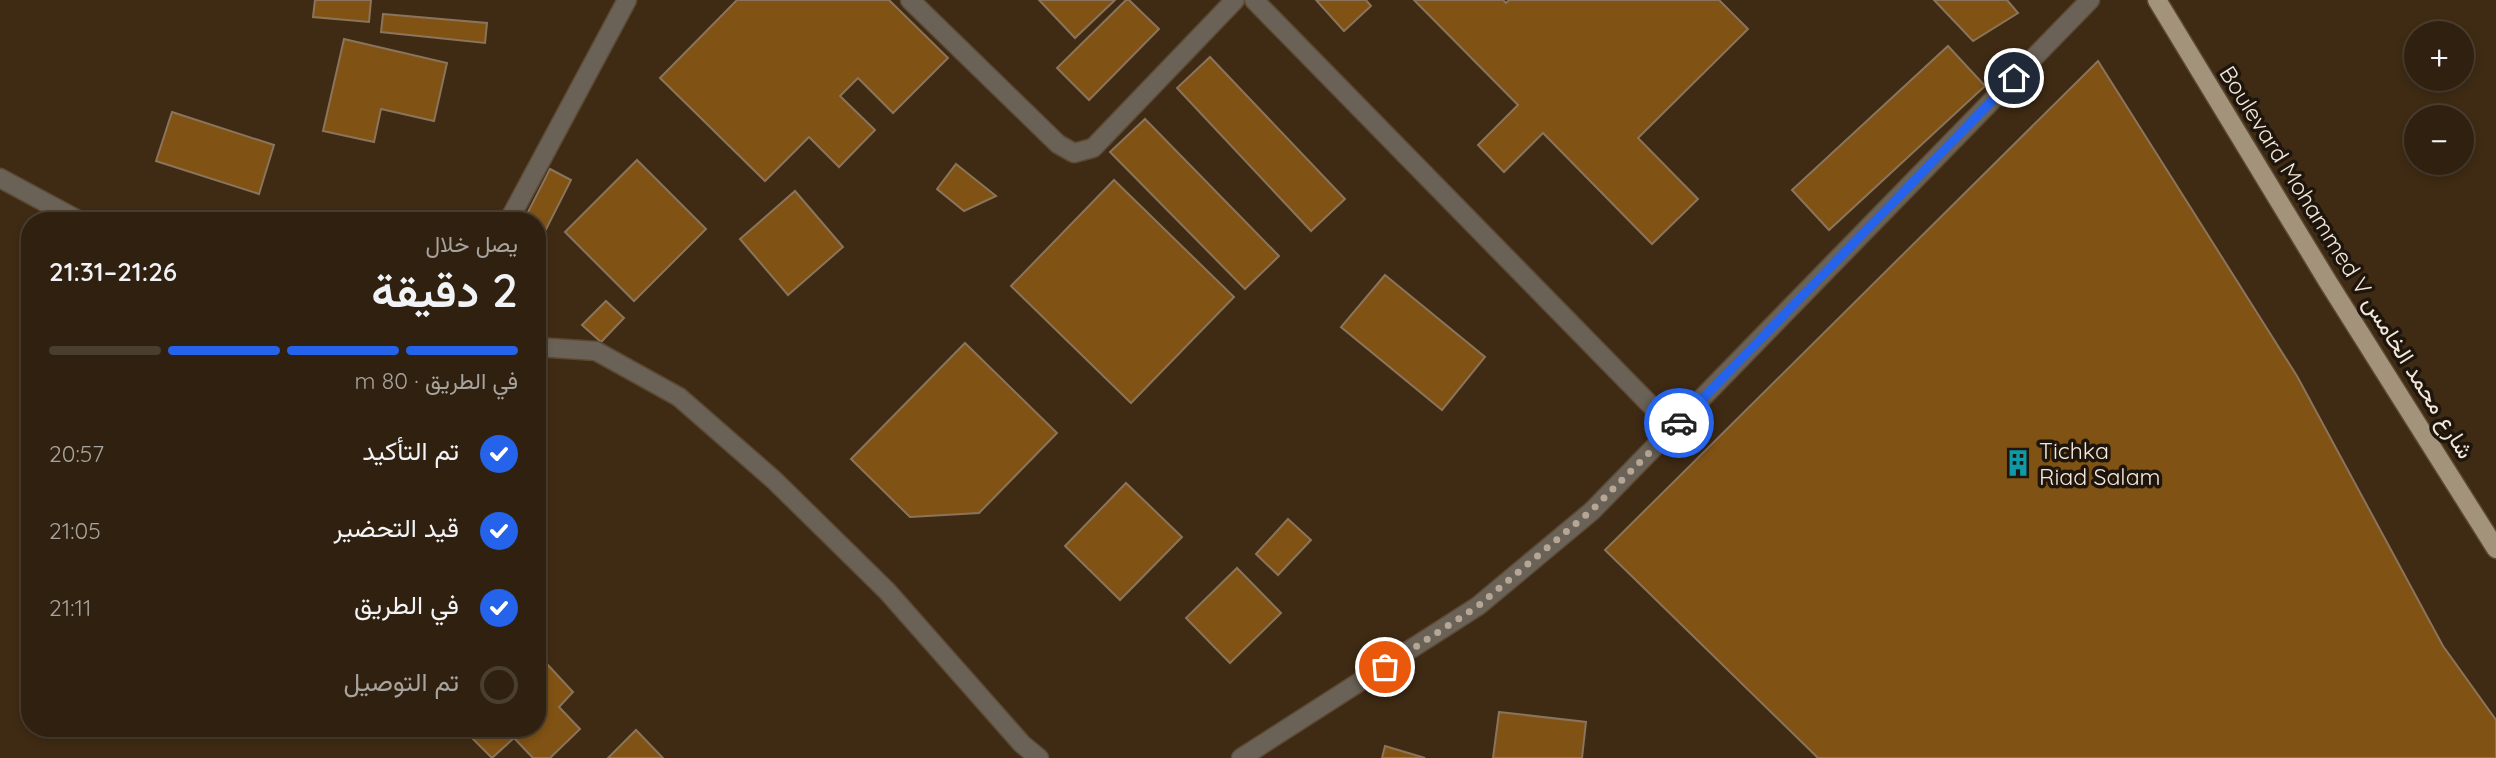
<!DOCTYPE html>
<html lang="ar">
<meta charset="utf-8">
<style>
:root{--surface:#2f200f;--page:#3b2d1d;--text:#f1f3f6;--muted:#a7a39e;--line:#4a3e2f;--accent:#2563eb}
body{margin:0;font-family:Quicksand,Vazirmatn,sans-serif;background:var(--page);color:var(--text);direction:rtl;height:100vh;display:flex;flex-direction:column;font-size:26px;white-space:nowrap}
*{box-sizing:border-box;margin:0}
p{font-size:23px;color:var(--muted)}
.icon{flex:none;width:38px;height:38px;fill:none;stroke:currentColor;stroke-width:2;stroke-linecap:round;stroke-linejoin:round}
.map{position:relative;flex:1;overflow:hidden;direction:ltr}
.sheet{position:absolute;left:21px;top:212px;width:525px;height:525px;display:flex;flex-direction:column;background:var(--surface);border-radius:28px;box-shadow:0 4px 10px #0003,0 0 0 2px var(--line);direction:rtl}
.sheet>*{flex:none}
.fabs{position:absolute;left:2404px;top:21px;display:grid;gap:14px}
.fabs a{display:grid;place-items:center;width:70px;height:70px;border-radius:50%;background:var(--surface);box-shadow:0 4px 10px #0003,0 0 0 2px var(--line);font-size:35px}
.pin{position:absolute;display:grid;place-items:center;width:60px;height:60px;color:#fff;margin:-30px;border:4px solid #fff;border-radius:50%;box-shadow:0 2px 7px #0007}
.courier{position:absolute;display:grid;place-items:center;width:70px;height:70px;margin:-35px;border:5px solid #2563eb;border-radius:50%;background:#fff;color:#222;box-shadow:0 2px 9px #0007}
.overview em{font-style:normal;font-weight:600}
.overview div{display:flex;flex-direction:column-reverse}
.overview{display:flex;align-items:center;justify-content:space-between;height:119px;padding:0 28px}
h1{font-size:46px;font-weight:600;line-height:52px}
.bar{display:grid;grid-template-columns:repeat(4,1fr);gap:10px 7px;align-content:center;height:84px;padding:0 28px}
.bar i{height:9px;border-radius:5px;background:var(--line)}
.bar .selected{background:var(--accent)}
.bar p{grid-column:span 4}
ol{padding:0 28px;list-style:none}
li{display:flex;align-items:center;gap:21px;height:77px}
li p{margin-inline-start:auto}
li .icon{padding:7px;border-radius:50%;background:var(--accent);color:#fff;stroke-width:4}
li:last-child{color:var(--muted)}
li i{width:38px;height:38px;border:4px solid var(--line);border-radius:50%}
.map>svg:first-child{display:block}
.building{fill:#805214;stroke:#8b745b;stroke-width:2}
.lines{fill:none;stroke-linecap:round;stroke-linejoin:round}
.minor-casing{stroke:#5c4934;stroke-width:21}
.major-casing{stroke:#5c4934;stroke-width:21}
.minor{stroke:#6a6256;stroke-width:18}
.major{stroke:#a3937b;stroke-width:18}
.done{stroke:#b5a695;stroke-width:7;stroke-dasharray:0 12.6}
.route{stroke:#2563eb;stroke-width:9}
.labels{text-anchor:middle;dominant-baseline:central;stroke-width:7;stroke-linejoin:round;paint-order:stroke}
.street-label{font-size:23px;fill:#f5e8db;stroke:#1e160c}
.poi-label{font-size:23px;fill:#f5e8db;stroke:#1e160c;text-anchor:start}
</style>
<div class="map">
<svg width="2496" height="758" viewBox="0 0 2496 758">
<rect width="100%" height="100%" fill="#3f2b14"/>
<g class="building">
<path d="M 315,0 L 371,0 L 369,22 L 313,17 Z"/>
<path d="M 737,0 L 889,0 L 948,58 L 893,113 L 858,78 L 840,96 L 875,130 L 839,167 L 809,137 L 765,181 L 660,78 Z"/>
<path d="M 1039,0 L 1115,0 L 1075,38 Z"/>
<path d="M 1126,0 L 1129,0 L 1159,29 L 1089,100 L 1057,68 Z"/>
<path d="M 1316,0 L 1366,0 L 1371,6 L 1344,31 Z"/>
<path d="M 1414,0 L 1503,0 L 1506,3 L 1509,0 L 1719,0 L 1748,29 L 1638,138 L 1698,199 L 1652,244 L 1543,133 L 1504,172 L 1478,145 L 1518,105 Z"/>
<path d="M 1934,0 L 2007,0 L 2018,13 L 1973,41 Z"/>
<path d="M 383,14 L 487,23 L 485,43 L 381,32 Z"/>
<path d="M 344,39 L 447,63 L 434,121 L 381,109 L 374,142 L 323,131 Z"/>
<path d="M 1948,46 L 1985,86 L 1829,230 L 1792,190 Z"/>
<path d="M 1210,57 L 1345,199 L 1311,231 L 1177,88 Z"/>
<path d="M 2098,61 L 2297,376 L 2443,646 L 2496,720 L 2496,758 L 1818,758 L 1605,550 Z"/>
<path d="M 172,112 L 274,145 L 259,194 L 156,161 Z"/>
<path d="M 1145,119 L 1279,256 L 1245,289 L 1110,152 Z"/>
<path d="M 637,160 L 706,229 L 634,301 L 565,232 Z"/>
<path d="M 956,164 L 996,196 L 964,211 L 937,189 Z"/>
<path d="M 550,169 L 571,180 L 537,247 L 537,220 L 524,220 Z"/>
<path d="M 1114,180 L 1234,297 L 1131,403 L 1011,286 Z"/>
<path d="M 795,191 L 843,247 L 788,295 L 740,239 Z"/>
<path d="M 272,212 L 300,220 L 270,220 Z"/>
<path d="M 1385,275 L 1485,357 L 1442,410 L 1341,327 Z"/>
<path d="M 606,301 L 624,318 L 601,342 L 582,325 Z"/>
<path d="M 965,343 L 1057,433 L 979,513 L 910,517 L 851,459 Z"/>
<path d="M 1126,483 L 1182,537 L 1120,600 L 1065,546 Z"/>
<path d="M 1288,519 L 1311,540 L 1278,575 L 1256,554 Z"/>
<path d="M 1237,568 L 1281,613 L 1230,663 L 1186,618 Z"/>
<path d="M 537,656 L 545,664 L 537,671 Z"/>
<path d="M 547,664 L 573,692 L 559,707 L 580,729 L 550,758 L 533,758 L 514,738 L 492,758 L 471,737 L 481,728 L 537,728 L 537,673 Z"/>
<path d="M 1499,712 L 1586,722 L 1582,758 L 1493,758 Z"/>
<path d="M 464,728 L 479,728 L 471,736 Z"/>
<path d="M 636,730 L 663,758 L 608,758 Z"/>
<path d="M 1385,746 L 1425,758 L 1382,758 Z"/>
</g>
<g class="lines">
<defs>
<g id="minor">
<path d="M 910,0 L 1058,144 L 1074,153 L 1093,148 L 1235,0"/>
<path d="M 1254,0 L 1673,428"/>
<path d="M 0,178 L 78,220"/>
<path d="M 509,220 L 627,0"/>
<path d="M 537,347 L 596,351 L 679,397 L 774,480 L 887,591 L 1022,744 L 1039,758"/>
<path d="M 1241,758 L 1478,606 L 1592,511 L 2090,0"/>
</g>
<path id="major" d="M 2157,0 L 2328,282 L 2496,549"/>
</defs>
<use href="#minor" class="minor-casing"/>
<use href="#major" class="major-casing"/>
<use href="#minor" class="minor"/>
<use href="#major" class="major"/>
</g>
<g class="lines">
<path class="done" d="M 1385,667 L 1478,606 L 1592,510 L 1679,423"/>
<path class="route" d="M 1679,423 L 2014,78"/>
</g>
<defs>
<symbol id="building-bare" viewBox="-9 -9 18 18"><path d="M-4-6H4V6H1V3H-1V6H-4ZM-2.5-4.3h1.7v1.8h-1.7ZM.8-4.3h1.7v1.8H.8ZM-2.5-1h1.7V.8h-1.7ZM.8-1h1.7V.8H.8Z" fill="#0f9aa8" stroke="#1e160c" stroke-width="2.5" paint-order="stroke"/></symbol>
</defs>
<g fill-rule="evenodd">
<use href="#building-bare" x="1999" y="444" width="38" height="38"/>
</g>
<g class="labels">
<g class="street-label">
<text transform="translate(2347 262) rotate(58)">Boulevard Mohammed V شارع محمد الخامس</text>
</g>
<g class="poi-label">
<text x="2039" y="450">Tichka<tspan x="2039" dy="26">Riad Salam</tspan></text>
</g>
</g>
</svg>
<div class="fabs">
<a>+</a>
<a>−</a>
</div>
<div class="pin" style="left:1385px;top:667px;background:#ea580c"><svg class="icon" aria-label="bag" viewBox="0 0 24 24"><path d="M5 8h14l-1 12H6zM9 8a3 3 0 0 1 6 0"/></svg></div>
<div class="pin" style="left:2014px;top:78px;background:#1f2937"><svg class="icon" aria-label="home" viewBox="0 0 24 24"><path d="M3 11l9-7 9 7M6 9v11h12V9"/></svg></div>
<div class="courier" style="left:1679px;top:423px"><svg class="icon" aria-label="car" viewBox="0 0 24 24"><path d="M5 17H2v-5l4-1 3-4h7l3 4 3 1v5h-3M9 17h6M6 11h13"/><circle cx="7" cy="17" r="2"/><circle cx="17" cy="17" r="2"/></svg></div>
<section class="sheet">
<div class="overview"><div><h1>2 دقيقة</h1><p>يصل خلال</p></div><em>21:26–21:31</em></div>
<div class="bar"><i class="selected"></i><i class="selected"></i><i class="selected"></i><i></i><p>في الطريق · 80 m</p></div>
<ol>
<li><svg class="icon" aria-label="check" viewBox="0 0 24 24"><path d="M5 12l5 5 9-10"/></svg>تم التأكيد<p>20:57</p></li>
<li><svg class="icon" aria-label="check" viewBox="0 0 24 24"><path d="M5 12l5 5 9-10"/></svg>قيد التحضير<p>21:05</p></li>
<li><svg class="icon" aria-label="check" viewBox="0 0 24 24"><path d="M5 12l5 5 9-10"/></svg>في الطريق<p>21:11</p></li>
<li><i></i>تم التوصيل</li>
</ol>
</section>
</div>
